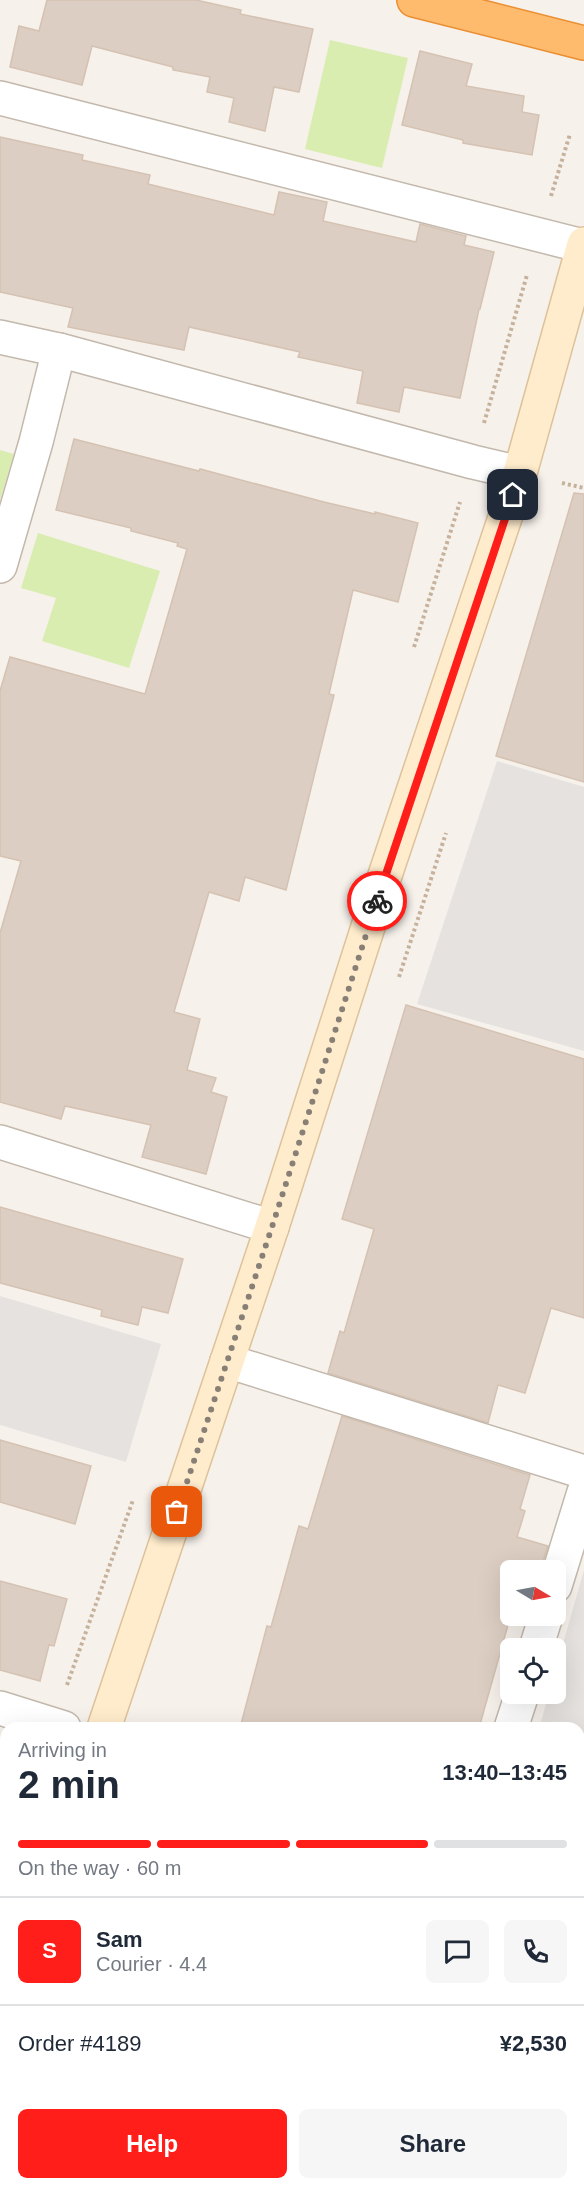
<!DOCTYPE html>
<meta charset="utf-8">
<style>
:root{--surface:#fff;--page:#f6f6f7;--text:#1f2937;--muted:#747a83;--line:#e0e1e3;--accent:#ff1e19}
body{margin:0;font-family:Arial,sans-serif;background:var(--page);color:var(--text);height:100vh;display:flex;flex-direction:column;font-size:22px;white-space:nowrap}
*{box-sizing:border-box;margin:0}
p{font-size:20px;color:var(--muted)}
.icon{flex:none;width:33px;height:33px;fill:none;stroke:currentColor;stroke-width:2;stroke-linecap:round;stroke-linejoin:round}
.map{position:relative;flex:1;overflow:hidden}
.panel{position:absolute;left:0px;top:1722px;width:585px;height:468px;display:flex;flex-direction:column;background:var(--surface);border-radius:18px 18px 0 0;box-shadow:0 6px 24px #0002}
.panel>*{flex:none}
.needle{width:39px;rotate:100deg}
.buttons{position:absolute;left:500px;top:1560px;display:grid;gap:12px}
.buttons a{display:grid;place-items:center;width:66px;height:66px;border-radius:9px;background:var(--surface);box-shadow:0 6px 24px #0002;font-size:30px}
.pin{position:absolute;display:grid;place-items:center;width:51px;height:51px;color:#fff;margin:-26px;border-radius:12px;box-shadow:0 3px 9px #0006}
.courier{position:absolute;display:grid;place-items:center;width:60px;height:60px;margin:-30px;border:4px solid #ff1e19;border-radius:50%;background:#fff;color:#222;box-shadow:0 2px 8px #0007}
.summary em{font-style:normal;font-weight:700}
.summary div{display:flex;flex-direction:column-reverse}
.summary{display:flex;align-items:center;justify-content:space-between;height:102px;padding:0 18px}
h1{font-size:39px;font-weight:700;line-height:45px}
.bar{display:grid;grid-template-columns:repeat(4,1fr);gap:9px 6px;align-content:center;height:72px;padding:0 18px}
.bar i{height:8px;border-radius:4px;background:var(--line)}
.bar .on{background:var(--accent)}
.bar p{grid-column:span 4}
.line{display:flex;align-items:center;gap:15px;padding:0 18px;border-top:2px solid var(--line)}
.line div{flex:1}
.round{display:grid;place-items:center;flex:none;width:63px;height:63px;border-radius:9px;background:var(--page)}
.cta{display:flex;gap:12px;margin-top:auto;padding:12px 18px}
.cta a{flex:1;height:69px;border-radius:9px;background:var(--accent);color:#fff;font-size:24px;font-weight:700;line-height:69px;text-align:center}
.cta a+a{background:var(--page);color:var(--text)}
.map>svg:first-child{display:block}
.green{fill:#daedb1}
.parking{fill:#e5e2df}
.building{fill:#dccec2;stroke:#d5c2b2;stroke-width:1.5}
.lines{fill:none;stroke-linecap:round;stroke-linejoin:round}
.street-casing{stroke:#c3b8ac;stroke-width:36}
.secondary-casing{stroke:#ddc299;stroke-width:36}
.highway-casing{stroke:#ea8e31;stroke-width:36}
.path{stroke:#c6b29c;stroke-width:4;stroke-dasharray:3 3;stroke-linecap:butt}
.street{stroke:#fff;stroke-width:33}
.secondary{stroke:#ffeccc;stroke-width:33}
.highway{stroke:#ffbb6d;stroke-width:33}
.done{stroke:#887f77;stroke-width:6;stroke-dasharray:0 10.8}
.route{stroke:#ff1e19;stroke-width:8}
</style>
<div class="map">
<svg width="584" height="2190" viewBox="0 0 584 2190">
<rect width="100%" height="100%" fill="#f6f1eb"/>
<g class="green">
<path d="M 330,40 L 408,58 L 382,168 L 305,149 Z"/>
<path d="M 0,450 L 14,454 L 0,500 Z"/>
<path d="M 38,533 L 160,571 L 129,668 L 42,641 L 56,598 L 21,588 Z"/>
</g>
<g class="parking">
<path d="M 497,761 L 584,787 L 584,1051 L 417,1004 Z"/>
<path d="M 0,1296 L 161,1344 L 126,1462 L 0,1425 Z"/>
<path d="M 584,1570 L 584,1745 L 579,1744 L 579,1728 L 539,1728 L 549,1694 L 555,1694 L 555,1672 Z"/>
</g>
<g class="building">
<path d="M 47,0 L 196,0 L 241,10 L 240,14 L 313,29 L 299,92 L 274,87 L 265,131 L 229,122 L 234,98 L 207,92 L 210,77 L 173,70 L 173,67 L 92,46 L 82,85 L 10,67 L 19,26 L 39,31 Z"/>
<path d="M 420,51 L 472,64 L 466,86 L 524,96 L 522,112 L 539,115 L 532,155 L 463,143 L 463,140 L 402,125 Z"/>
<path d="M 0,137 L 83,155 L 82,160 L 150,175 L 148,184 L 274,215 L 279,192 L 327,202 L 323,221 L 416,242 L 420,224 L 466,236 L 464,245 L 494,252 L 480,309 L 479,309 L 460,398 L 404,387 L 399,412 L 357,403 L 363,371 L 298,357 L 300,352 L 189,327 L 184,350 L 68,327 L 73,308 L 0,292 Z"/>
<path d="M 74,439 L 199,471 L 200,469 L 324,502 L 375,514 L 375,512 L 418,523 L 398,602 L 353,590 L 329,694 L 334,695 L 286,890 L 245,877 L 239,901 L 209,892 L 174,1012 L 200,1019 L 187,1070 L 216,1078 L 211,1092 L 227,1097 L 206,1174 L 142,1157 L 151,1125 L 65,1106 L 61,1119 L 0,1102 L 0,933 L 21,861 L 0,856 L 0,691 L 10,657 L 145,694 L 187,549 L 177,546 L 178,543 L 131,531 L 131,528 L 56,510 Z"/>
<path d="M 574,493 L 584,494 L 584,782 L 496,756 Z"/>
<path d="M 406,1005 L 584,1059 L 584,1318 L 551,1308 L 525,1393 L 498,1385 L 488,1423 L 328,1373 L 340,1331 L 344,1333 L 374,1229 L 342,1219 Z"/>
<path d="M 0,1207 L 183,1259 L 168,1313 L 142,1307 L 138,1325 L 101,1316 L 102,1310 L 0,1283 Z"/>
<path d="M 342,1416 L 530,1475 L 520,1509 L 525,1511 L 517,1537 L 548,1546 L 540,1570 L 510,1570 L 510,1618 L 479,1728 L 240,1728 L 267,1626 L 271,1627 L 299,1526 L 308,1529 Z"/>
<path d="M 0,1440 L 91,1466 L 75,1524 L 0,1502 Z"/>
<path d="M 0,1581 L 67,1599 L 54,1646 L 49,1645 L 40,1681 L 0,1670 Z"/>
</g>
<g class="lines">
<defs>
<g id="street">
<path d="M 0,98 L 583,246"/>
<path d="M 0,337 L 59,350 L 473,462 L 520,473"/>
<path d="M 0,566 L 36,442 L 59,350"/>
<path d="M 0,1142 L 272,1227"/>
<path d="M 227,1361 L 584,1472"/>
<path d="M 555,1586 L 584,1492"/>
<path d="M 536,1648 L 546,1616"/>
<path d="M 0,1708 L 64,1728"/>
<path d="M 511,1728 L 522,1694"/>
<path d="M 579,2177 L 584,2179"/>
<path d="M 369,2190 L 371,2184"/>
</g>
<g id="secondary">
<path d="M 104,1728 L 272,1227 L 375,905 L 520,473 L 584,244"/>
<path d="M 0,2028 L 6,2010"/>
</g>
<path id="highway" d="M 414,0 L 584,43"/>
</defs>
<use href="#street" class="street-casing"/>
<use href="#secondary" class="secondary-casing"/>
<use href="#highway" class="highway-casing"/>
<g class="path">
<path d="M 551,196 L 570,134"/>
<path d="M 484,423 L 527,275"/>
<path d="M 562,483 L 584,488"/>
<path d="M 414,647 L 460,502"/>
<path d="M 399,977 L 446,833"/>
<path d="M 67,1685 L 133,1500"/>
</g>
<use href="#street" class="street"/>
<use href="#secondary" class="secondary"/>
<use href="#highway" class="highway"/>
</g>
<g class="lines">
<path class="done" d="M 177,1512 L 272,1227 L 377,901"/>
<path class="route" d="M 377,901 L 513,495"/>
</g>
</svg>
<div class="buttons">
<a><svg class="needle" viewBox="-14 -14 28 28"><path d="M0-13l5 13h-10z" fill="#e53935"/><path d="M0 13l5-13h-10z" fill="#747a83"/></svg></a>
<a><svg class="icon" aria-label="locate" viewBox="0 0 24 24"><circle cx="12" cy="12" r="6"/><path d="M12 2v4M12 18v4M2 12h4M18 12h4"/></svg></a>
</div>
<div class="pin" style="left:177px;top:1512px;background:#ea580c"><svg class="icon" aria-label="bag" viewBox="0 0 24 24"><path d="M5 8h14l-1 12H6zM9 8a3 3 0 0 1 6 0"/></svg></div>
<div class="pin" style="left:513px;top:495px;background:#1f2937"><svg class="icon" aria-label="home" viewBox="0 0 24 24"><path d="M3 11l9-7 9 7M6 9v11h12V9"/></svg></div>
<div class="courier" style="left:377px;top:901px"><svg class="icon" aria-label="bike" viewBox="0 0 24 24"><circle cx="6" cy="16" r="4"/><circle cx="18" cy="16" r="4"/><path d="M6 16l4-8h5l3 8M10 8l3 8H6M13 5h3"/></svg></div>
<section class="panel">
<div class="summary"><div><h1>2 min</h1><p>Arriving in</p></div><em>13:40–13:45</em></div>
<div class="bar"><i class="on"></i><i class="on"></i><i class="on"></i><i></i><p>On the way · 60 m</p></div>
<div class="line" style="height:108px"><b class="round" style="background:var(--accent);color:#fff">S</b><div><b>Sam</b><p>Courier · 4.4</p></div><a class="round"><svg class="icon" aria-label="chat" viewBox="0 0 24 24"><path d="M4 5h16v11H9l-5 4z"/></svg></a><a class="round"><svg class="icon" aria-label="phone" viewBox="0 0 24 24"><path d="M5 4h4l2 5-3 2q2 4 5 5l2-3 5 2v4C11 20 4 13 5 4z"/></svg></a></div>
<div class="line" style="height:78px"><div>Order #4189</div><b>¥2,530</b></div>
<div class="cta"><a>Help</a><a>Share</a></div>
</section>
</div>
